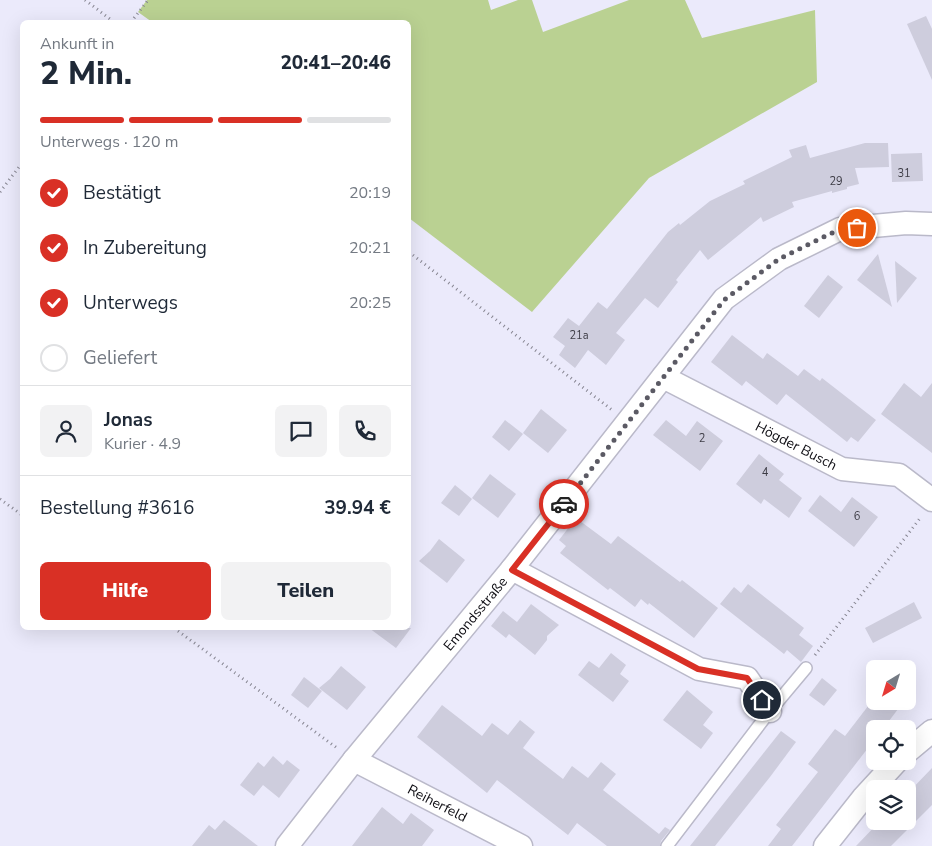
<!DOCTYPE html>
<html lang="de">
<meta charset="utf-8">
<style>
:root{--surface:#fff;--page:#f2f2f3;--text:#1f2937;--muted:#747a83;--line:#e0e1e3;--accent:#d93025}
body{margin:0;font-family:"Nunito Sans",sans-serif;background:var(--page);color:var(--text);height:100vh;display:flex;flex-direction:column;font-size:19px;white-space:nowrap}
*{box-sizing:border-box;margin:0}
p{font-size:16px;color:var(--muted)}
.icon{flex:none;width:28px;height:28px;fill:none;stroke:currentColor;stroke-width:2;stroke-linecap:round;stroke-linejoin:round}
.map{position:relative;flex:1;overflow:hidden}
.side{position:absolute;left:20px;top:20px;width:391px;height:610px;display:flex;flex-direction:column;background:var(--surface);border-radius:8px;box-shadow:0 5px 20px #0002}
.side>*{flex:none}
.needle{width:32px;rotate:218deg}
.tools{position:absolute;left:866px;top:660px;display:grid;gap:10px}
.tools a{display:grid;place-items:center;width:50px;height:50px;border-radius:8px;background:var(--surface);box-shadow:0 5px 20px #0002;font-size:25px}
.pin{position:absolute;display:grid;place-items:center;width:42px;height:42px;color:#fff;margin:-21px;border:2px solid #fff;border-radius:50%;box-shadow:0 1px 5px #0007}
.courier{position:absolute;display:grid;place-items:center;width:50px;height:50px;margin:-25px;border:4px solid #d93025;border-radius:50%;background:#fff;color:#222;box-shadow:0 1px 6px #0007}
.head em{font-style:normal;font-weight:800}
.head div{display:flex;flex-direction:column-reverse}
.head{display:flex;align-items:center;justify-content:space-between;height:85px;padding:0 20px}
h1{font-size:32px;font-weight:800;line-height:38px}
.bar{display:grid;grid-template-columns:repeat(4,1fr);gap:8px 5px;align-content:center;height:60px;padding:0 20px}
.bar i{height:6px;border-radius:4px;background:var(--line)}
.bar .selected{background:var(--accent)}
.bar p{grid-column:span 4}
.line{display:flex;align-items:center;gap:12px;padding:0 20px;border-top:1px solid var(--line)}
.line div{flex:1}
.round{display:grid;place-items:center;flex:none;width:52px;height:52px;border-radius:8px;background:var(--page)}
ol{padding:0 20px;list-style:none}
li{display:flex;align-items:center;gap:15px;height:55px}
li p{margin-inline-start:auto}
li .icon{padding:5px;border-radius:50%;background:var(--accent);color:#fff;stroke-width:4}
li:last-child{color:var(--muted)}
li i{width:28px;height:28px;border:2px solid var(--line);border-radius:50%}
.action{display:flex;gap:10px;margin-top:auto;padding:10px 20px}
.action a{flex:1;height:58px;border-radius:8px;background:var(--accent);color:#fff;font-size:20px;font-weight:800;line-height:58px;text-align:center}
.action a+a{background:var(--page);color:var(--text)}
.map>svg:first-child{display:block}
.green{fill:#bad192}
.building{fill:#cecddd}
.lines{fill:none;stroke-linecap:round;stroke-linejoin:round}
.lane-casing{stroke:#bab9c9;stroke-width:14}
.street-casing{stroke:#bab9c9;stroke-width:25}
.path{stroke:#868591;stroke-width:3;stroke-dasharray:1 4;stroke-linecap:butt}
.lane{stroke:#fff;stroke-width:11}
.street{stroke:#fff;stroke-width:22}
.done{stroke:#5b5a64;stroke-width:5;stroke-dasharray:0 9}
.route{stroke:#d93025;stroke-width:6}
.labels{text-anchor:middle;dominant-baseline:central;stroke-width:4;stroke-linejoin:round;paint-order:stroke}
.number-label{font-size:11px;fill:#3d3c45}
.street-label{font-size:14px;fill:#0d0c12;stroke:#fff}
</style>
<div class="map">
<svg width="932" height="846" viewBox="0 0 932 846">
<rect width="100%" height="100%" fill="#ebeafb"/>
<path class="green" d="M 147,0 L 488,0 L 491,10 L 518,0 L 532,0 L 543,32 L 629,0 L 685,0 L 702,38 L 815,10 L 817,82 L 649,178 L 532,312 L 409,218 L 409,22 L 152,22 L 138,12 Z"/>
<g class="building">
<path d="M 926,16 L 932,29 L 932,80 L 907,24 Z"/>
<path d="M 865,143 L 888,143 L 889,167 L 855,168 L 859,184 L 847,187 L 847,189 L 832,193 L 832,191 L 792,202 L 794,207 L 763,222 L 761,217 L 708,260 L 700,250 L 676,280 L 678,282 L 658,308 L 645,298 L 616,333 L 625,340 L 606,365 L 588,350 L 575,368 L 559,355 L 565,346 L 553,337 L 568,318 L 579,326 L 598,302 L 607,309 L 668,232 L 679,223 L 680,225 L 710,201 L 745,184 L 743,181 L 792,157 L 789,150 L 806,145 L 810,158 Z"/>
<path d="M 922,153 L 923,181 L 892,182 L 891,154 Z"/>
<path d="M 878,254 L 892,307 L 857,280 Z"/>
<path d="M 895,261 L 917,278 L 897,303 Z"/>
<path d="M 828,275 L 843,287 L 819,318 L 804,306 Z"/>
<path d="M 732,335 L 763,359 L 767,353 L 798,376 L 804,369 L 820,381 L 822,378 L 876,420 L 858,442 L 851,437 L 847,442 L 786,394 L 777,405 L 746,381 L 742,386 L 711,362 Z"/>
<path d="M 904,383 L 921,397 L 932,383 L 932,453 L 881,414 Z"/>
<path d="M 541,409 L 567,430 L 548,453 L 523,433 Z"/>
<path d="M 505,420 L 523,434 L 509,451 L 492,437 Z"/>
<path d="M 666,420 L 686,436 L 697,421 L 723,441 L 700,471 L 653,435 Z"/>
<path d="M 759,454 L 784,474 L 779,480 L 802,498 L 789,518 L 764,499 L 761,504 L 736,484 Z"/>
<path d="M 490,474 L 516,494 L 498,518 L 472,498 Z"/>
<path d="M 455,485 L 472,499 L 459,516 L 441,503 Z"/>
<path d="M 820,495 L 841,512 L 852,497 L 878,517 L 854,547 L 808,511 Z"/>
<path d="M 576,518 L 611,544 L 618,536 L 680,582 L 682,580 L 718,608 L 694,638 L 649,603 L 648,605 L 641,599 L 635,607 L 610,588 L 608,590 L 560,553 L 566,546 L 559,540 Z"/>
<path d="M 439,539 L 465,560 L 447,583 L 419,561 L 430,551 Z"/>
<path d="M 748,584 L 804,628 L 799,635 L 813,646 L 801,662 L 787,650 L 784,654 L 720,604 L 734,587 L 741,593 Z"/>
<path d="M 914,602 L 922,618 L 873,643 L 865,628 Z"/>
<path d="M 531,604 L 559,625 L 547,636 L 547,640 L 535,655 L 509,634 L 506,638 L 491,626 L 503,611 L 517,622 Z"/>
<path d="M 369,628 L 411,628 L 396,648 Z"/>
<path d="M 611,653 L 626,665 L 620,674 L 629,681 L 613,702 L 578,675 L 589,661 L 599,668 Z"/>
<path d="M 341,666 L 366,687 L 347,710 L 319,688 L 330,679 Z"/>
<path d="M 304,677 L 322,691 L 308,708 L 291,695 Z"/>
<path d="M 822,678 L 837,690 L 824,706 L 809,695 Z"/>
<path d="M 687,690 L 713,712 L 703,725 L 713,733 L 701,749 L 663,720 Z"/>
<path d="M 872,701 L 904,701 L 883,729 L 875,729 L 875,739 L 792,846 L 768,846 L 781,829 L 776,825 L 818,772 L 808,764 L 835,729 L 845,736 Z"/>
<path d="M 442,705 L 482,736 L 492,723 L 508,735 L 520,720 L 535,732 L 523,748 L 563,779 L 572,766 L 588,778 L 601,762 L 616,774 L 603,790 L 659,834 L 665,827 L 670,830 L 661,841 L 660,846 L 607,846 L 577,823 L 568,835 L 497,780 L 487,793 L 417,737 Z"/>
<path d="M 781,731 L 796,742 L 770,777 L 715,846 L 690,846 Z"/>
<path d="M 273,756 L 283,765 L 287,760 L 300,770 L 279,798 L 263,785 L 254,796 L 240,785 L 258,762 L 264,767 Z"/>
<path d="M 932,768 L 932,805 L 891,846 L 856,846 L 880,821 L 908,821 L 908,793 Z"/>
<path d="M 382,807 L 403,824 L 411,813 L 434,830 L 422,846 L 352,846 Z"/>
<path d="M 224,820 L 258,846 L 192,846 L 209,825 L 215,830 Z"/>
</g>
<g class="lines">
<defs>
<path id="lane" d="M 667,846 L 770,711 L 806,668"/>
<g id="street">
<path id="s1" d="M 663,377 L 842,469 L 899,475 L 932,500"/>
<path d="M 512,569 L 699,669 L 747,678 L 770,711"/>
<path d="M 908,751 L 932,731"/>
<path id="s2" d="M 354,760 L 521,846"/>
<path id="s3" d="M 287,846 L 354,760 L 512,569 L 724,299 L 779,259 L 840,229 L 906,223 L 932,224"/>
<path d="M 825,846 L 863,798 L 897,761"/>
</g>
</defs>
<use href="#lane" class="lane-casing"/>
<use href="#street" class="street-casing"/>
<g class="path">
<path d="M 85,0 L 114,22"/>
<path d="M 131,22 L 148,0"/>
<path d="M 0,192 L 22,163"/>
<path d="M 409,252 L 612,410"/>
<path d="M 0,499 L 22,515"/>
<path d="M 174,628 L 337,748"/>
<path d="M 815,655 L 921,517"/>
</g>
<use href="#lane" class="lane"/>
<use href="#street" class="street"/>
</g>
<g class="lines">
<path class="done" d="M 564,504 L 724,300 L 779,259 L 840,229 L 857,228"/>
<path class="route" d="M 564,504 L 512,570 L 698,669 L 747,678 L 762,700"/>
</g>
<g class="labels">
<g class="number-label">
<text x="904" y="173">31</text>
<text x="836" y="181">29</text>
<text x="579" y="335">21a</text>
<text x="702" y="438">2</text>
<text x="765" y="472">4</text>
<text x="857" y="516">6</text>
</g>
<g class="street-label">
<text stroke="none"><textPath href="#s1" startOffset="150">Högder Busch</textPath></text>
<text stroke="none"><textPath href="#s3" startOffset="299">Emondsstraße</textPath></text>
<text stroke="none"><textPath href="#s2" startOffset="94">Reiherfeld</textPath></text>
</g>
</g>
</svg>
<div class="tools">
<a><svg class="needle" viewBox="-14 -14 28 28"><path d="M0-13l5 13h-10z" fill="#e53935"/><path d="M0 13l5-13h-10z" fill="#747a83"/></svg></a>
<a><svg class="icon" aria-label="locate" viewBox="0 0 24 24"><circle cx="12" cy="12" r="6"/><path d="M12 2v4M12 18v4M2 12h4M18 12h4"/></svg></a>
<a><svg class="icon" aria-label="layers" viewBox="0 0 24 24"><path d="M12 4l9 5-9 5-9-5zM3 14l9 5 9-5"/></svg></a>
</div>
<div class="pin" style="left:857px;top:228px;background:#ea580c"><svg class="icon" aria-label="bag" viewBox="0 0 24 24"><path d="M5 8h14l-1 12H6zM9 8a3 3 0 0 1 6 0"/></svg></div>
<div class="pin" style="left:762px;top:700px;background:#1f2937"><svg class="icon" aria-label="home" viewBox="0 0 24 24"><path d="M3 11l9-7 9 7M6 9v11h12V9"/></svg></div>
<div class="courier" style="left:564px;top:504px"><svg class="icon" aria-label="car" viewBox="0 0 24 24"><path d="M5 17H2v-5l4-1 3-4h7l3 4 3 1v5h-3M9 17h6M6 11h13"/><circle cx="7" cy="17" r="2"/><circle cx="17" cy="17" r="2"/></svg></div>
<section class="side">
<div class="head"><div><h1>2 Min.</h1><p>Ankunft in</p></div><em>20:41–20:46</em></div>
<div class="bar"><i class="selected"></i><i class="selected"></i><i class="selected"></i><i></i><p>Unterwegs · 120 m</p></div>
<ol>
<li><svg class="icon" aria-label="check" viewBox="0 0 24 24"><path d="M5 12l5 5 9-10"/></svg>Bestätigt<p>20:19</p></li>
<li><svg class="icon" aria-label="check" viewBox="0 0 24 24"><path d="M5 12l5 5 9-10"/></svg>In Zubereitung<p>20:21</p></li>
<li><svg class="icon" aria-label="check" viewBox="0 0 24 24"><path d="M5 12l5 5 9-10"/></svg>Unterwegs<p>20:25</p></li>
<li><i></i>Geliefert</li>
</ol>
<div class="line" style="height:90px"><a class="round"><svg class="icon" aria-label="person" viewBox="0 0 24 24"><circle cx="12" cy="8" r="4"/><path d="M4 21q1-7 8-7t8 7"/></svg></a><div><b>Jonas</b><p>Kurier · 4.9</p></div><a class="round"><svg class="icon" aria-label="chat" viewBox="0 0 24 24"><path d="M4 5h16v11H9l-5 4z"/></svg></a><a class="round"><svg class="icon" aria-label="phone" viewBox="0 0 24 24"><path d="M5 4h4l2 5-3 2q2 4 5 5l2-3 5 2v4C11 20 4 13 5 4z"/></svg></a></div>
<div class="line" style="height:65px"><div>Bestellung #3616</div><b>39.94 €</b></div>
<div class="action"><a>Hilfe</a><a>Teilen</a></div>
</section>
</div>
